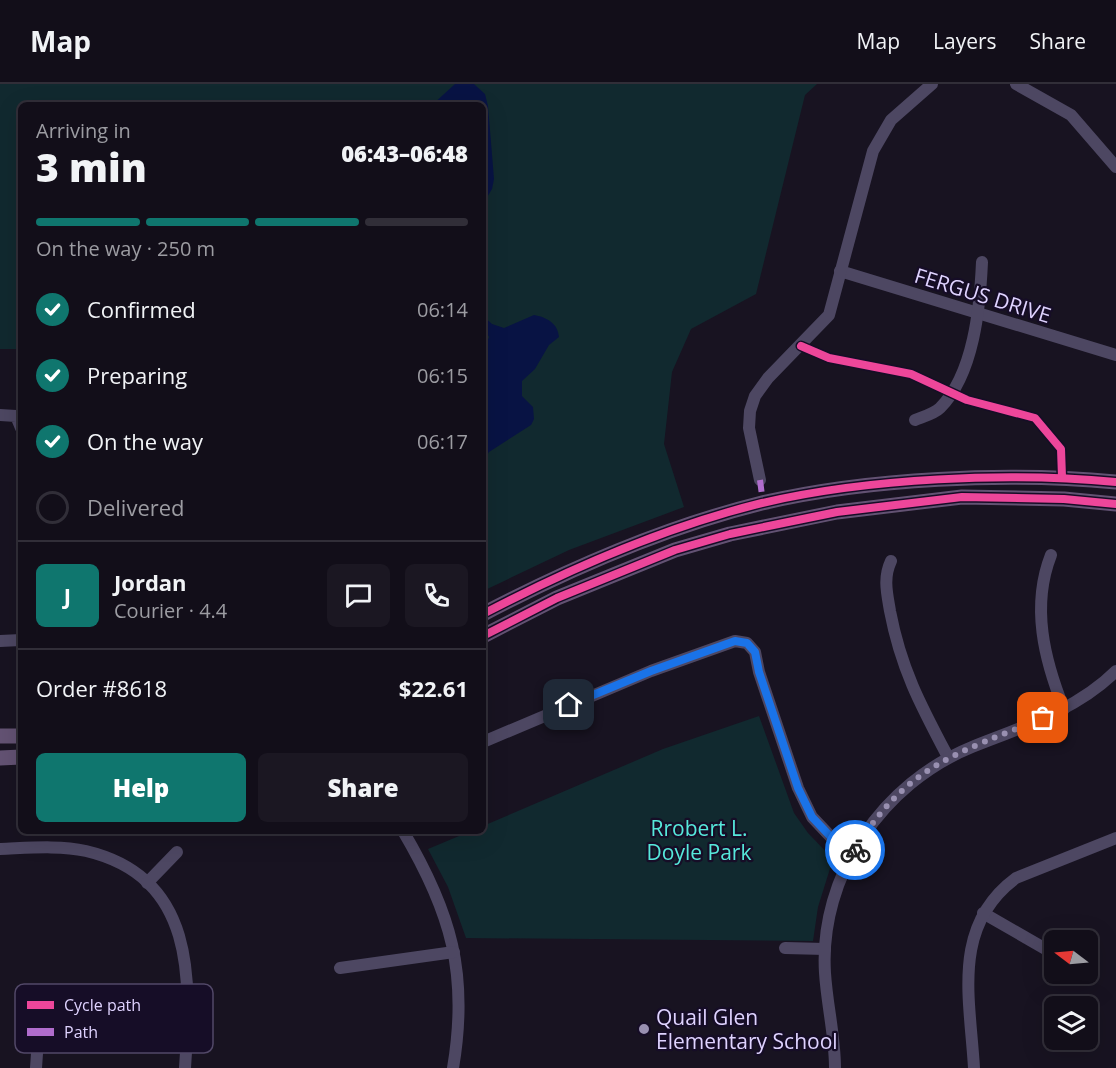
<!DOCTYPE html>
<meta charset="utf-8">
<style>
:root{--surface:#120e19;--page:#1b1722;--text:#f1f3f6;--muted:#9c9ca2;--line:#312e38;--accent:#0f766e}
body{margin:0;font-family:"Open Sans",sans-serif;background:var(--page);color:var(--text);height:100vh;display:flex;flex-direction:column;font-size:22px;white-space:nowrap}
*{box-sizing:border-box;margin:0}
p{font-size:20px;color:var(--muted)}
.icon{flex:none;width:33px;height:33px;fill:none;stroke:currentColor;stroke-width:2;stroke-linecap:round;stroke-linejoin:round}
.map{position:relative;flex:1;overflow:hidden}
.details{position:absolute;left:18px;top:18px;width:468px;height:732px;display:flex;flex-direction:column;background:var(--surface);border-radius:9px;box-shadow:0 6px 24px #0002,0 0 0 2px var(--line)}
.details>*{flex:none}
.needle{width:39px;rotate:286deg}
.buttons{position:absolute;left:1044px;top:846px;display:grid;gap:12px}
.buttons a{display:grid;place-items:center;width:54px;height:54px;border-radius:9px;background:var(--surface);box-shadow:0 6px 24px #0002,0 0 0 2px var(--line);font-size:30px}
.pin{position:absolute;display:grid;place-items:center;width:51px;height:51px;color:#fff;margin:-26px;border-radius:12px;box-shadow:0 3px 9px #0006}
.courier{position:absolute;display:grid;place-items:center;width:60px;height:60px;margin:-30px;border:4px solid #1a73e8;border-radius:50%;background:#fff;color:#222;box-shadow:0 2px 8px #0007}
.overview em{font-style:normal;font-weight:800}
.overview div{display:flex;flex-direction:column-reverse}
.overview{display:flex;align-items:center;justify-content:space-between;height:102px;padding:0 18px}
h1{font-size:39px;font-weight:800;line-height:45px}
.bar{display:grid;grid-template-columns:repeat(4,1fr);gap:9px 6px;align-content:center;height:72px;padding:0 18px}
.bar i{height:8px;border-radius:4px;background:var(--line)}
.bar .on{background:var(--accent)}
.bar p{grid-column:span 4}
.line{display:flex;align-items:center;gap:15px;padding:0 18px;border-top:2px solid var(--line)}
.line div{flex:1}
.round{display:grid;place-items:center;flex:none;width:63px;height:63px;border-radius:9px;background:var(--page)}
ol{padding:0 18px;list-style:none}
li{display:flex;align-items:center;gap:18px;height:66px}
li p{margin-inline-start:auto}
li .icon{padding:6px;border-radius:50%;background:var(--accent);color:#fff;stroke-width:4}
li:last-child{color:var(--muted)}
li i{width:33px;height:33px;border:3px solid var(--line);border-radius:50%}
.button{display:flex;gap:12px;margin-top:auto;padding:12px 18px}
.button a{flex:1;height:69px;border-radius:9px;background:var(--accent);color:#fff;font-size:24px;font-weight:800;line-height:69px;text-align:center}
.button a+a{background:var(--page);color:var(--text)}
header{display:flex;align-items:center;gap:36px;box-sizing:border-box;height:84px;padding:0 30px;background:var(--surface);border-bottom:2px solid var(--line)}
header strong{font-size:28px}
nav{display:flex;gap:33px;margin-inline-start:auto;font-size:21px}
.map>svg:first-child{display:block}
.green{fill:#11292f}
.water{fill:#081344}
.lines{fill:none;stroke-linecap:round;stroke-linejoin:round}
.minor{stroke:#4d4762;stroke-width:12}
.major{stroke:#635273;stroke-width:15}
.quiet{stroke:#b06ccc;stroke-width:6;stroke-dasharray:12 6;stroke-linecap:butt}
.cycleway-casing{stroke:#160d27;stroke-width:11}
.cycleway{stroke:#ed469a;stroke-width:8}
.done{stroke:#9990b1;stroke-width:6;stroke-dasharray:0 10.8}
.route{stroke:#1a73e8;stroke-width:8}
.poi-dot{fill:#9990b1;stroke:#160d27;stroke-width:2}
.labels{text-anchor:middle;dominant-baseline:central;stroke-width:4.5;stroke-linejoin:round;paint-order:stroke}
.street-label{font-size:21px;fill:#dfd3ff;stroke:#160d27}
.park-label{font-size:21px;fill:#56e8db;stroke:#160d27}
.poi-label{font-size:21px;fill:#dfd3ff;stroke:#160d27;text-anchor:start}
.key{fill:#160d27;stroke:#524868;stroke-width:1.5}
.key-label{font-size:16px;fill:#dfd3ff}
</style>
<header>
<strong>Map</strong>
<nav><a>Map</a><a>Layers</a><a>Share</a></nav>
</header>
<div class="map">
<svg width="1116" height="984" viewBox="0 0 1116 984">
<rect width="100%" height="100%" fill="#181321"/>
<g class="green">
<path d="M 0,0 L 817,0 L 805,11 L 756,210 L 691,245 L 672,288 L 664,360 L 684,423 L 569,466 L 483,507 L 483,21 L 21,21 L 21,265 L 0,265 Z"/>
<path d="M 759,632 L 794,729 L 808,749 L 833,775 L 818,823 L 813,857 L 466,854 L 448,803 L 428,765 L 471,747 L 483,747 L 483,742 L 663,665 Z"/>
</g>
<g class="water">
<path d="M 455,0 L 474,0 L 485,10 L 488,22 L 494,95 L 492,105 L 483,120 L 483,21 L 432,21 Z"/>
<path d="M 534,231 C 546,233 558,239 559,253 L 549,261 L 535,285 L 522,297 L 522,312 L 533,323 L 534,335 L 531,341 L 489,368 L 484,376 L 483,399 L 483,269 L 489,253 L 483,242 L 483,232 L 492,240 L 504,244 Z"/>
</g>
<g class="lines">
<g class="minor">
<path d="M 1016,0 L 1071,31 L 1116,83"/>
<path d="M 840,187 L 1116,271"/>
<path d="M 0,331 L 16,332 L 21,344"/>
<path d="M 915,336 C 922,333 934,330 940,324 C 974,290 980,223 982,178"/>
<path d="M 760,396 L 749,344 L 750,327 L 755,312 L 768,294 L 829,231 L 873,67 L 891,36 L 932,0"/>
<path d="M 1051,471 C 1031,522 1044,575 1064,625"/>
<path d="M 891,477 C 883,494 887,509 890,527 C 901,585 921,622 948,673"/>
<path d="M 0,557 L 21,556"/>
<path d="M 483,658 L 651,587 L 735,557 L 747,559 L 755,568 L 759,588 L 798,704 L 812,733 L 830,752 L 855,767"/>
<path d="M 403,747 C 451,828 469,890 453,984"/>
<path d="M 0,765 C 28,764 59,761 86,767 C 196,793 191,895 185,984"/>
<path d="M 147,799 L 177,768"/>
<path d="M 983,829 L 1049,867"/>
<path d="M 785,864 L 825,865"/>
<path d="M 340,884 L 454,868"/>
<path d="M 36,984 L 41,911"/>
<path d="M 835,984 C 835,952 827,921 825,889 C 819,791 883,699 972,663 C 1022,643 1077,626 1116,587"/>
<path d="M 974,984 C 970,914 951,842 1016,794 L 1116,754"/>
</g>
<g class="major">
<path d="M 483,530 C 571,484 665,443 762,419 C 869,394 1007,388 1116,398"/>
<path d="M 483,552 L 557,514 L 675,466 L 730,450 L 837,428 L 962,413 L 1064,415 L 1116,420"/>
<path d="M 0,652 L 21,652"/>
<path d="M 0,674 L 21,673"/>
</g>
<path class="quiet" d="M 760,396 L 763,419"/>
<defs>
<g id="cycleway">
<path d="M 801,262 L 829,274 L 911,290 L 967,316 L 1035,334 L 1061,365 L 1062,393"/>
<path d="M 483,530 C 571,484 665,443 762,419 C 869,394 1007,388 1116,398"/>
<path d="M 483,552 L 557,514 L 675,466 L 730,450 L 837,428 L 962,413 L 1064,415 L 1116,420"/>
</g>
</defs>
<use href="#cycleway" class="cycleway-casing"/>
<use href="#cycleway" class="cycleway"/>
</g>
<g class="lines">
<path class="done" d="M 855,766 C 905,682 958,669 1043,634"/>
<path class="route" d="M 569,621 L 651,587 L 735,557 L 747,559 L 755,568 L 759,588 L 798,704 L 812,733 L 830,752 L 855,766"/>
</g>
<circle class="poi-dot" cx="644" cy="945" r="6"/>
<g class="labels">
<g class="street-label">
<text transform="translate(983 211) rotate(17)">FERGUS DRIVE</text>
</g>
<g class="park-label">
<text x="699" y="744">Rrobert L.<tspan x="699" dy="24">Doyle Park</tspan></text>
</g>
<g class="poi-label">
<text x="656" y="933">Quail Glen<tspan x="656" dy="24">Elementary School</tspan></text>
</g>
</g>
<rect x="15" y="900" width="198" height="69" rx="9" class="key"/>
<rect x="27" y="917" width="27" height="8" fill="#ed469a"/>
<rect x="27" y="944" width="27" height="8" fill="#b06ccc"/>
<g class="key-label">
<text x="64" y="927">Cycle path</text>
<text x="64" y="954">Path</text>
</g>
</svg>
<div class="buttons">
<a><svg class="needle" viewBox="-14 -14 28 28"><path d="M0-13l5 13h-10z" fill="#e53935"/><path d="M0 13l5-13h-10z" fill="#9c9ca2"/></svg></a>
<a><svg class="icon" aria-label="layers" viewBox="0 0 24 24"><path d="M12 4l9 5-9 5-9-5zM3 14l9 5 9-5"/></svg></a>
</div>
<div class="pin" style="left:1043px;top:634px;background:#ea580c"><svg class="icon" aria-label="bag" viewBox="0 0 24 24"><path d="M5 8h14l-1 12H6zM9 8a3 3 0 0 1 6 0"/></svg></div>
<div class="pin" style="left:569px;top:621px;background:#1f2937"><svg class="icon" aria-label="home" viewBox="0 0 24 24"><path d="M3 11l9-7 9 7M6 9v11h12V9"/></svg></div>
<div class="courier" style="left:855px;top:766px"><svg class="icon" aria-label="bike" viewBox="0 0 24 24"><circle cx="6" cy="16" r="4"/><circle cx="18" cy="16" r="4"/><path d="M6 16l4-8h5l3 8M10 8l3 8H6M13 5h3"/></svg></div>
<section class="details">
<div class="overview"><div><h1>3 min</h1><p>Arriving in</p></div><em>06:43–06:48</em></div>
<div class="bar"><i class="on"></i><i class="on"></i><i class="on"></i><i></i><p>On the way · 250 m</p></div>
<ol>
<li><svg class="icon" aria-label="check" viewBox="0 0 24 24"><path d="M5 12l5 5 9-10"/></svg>Confirmed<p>06:14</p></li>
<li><svg class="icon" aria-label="check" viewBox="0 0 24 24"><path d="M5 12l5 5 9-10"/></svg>Preparing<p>06:15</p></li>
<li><svg class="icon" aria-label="check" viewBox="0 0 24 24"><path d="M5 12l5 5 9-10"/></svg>On the way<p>06:17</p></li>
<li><i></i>Delivered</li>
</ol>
<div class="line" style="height:108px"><b class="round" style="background:var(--accent);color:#fff">J</b><div><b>Jordan</b><p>Courier · 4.4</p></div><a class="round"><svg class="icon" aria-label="chat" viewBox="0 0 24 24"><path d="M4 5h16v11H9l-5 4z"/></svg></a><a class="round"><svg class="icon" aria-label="phone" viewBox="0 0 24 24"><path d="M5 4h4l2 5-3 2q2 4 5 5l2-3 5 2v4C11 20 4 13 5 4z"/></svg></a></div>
<div class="line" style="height:78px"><div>Order #8618</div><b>$22.61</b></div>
<div class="button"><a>Help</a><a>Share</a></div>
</section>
</div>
